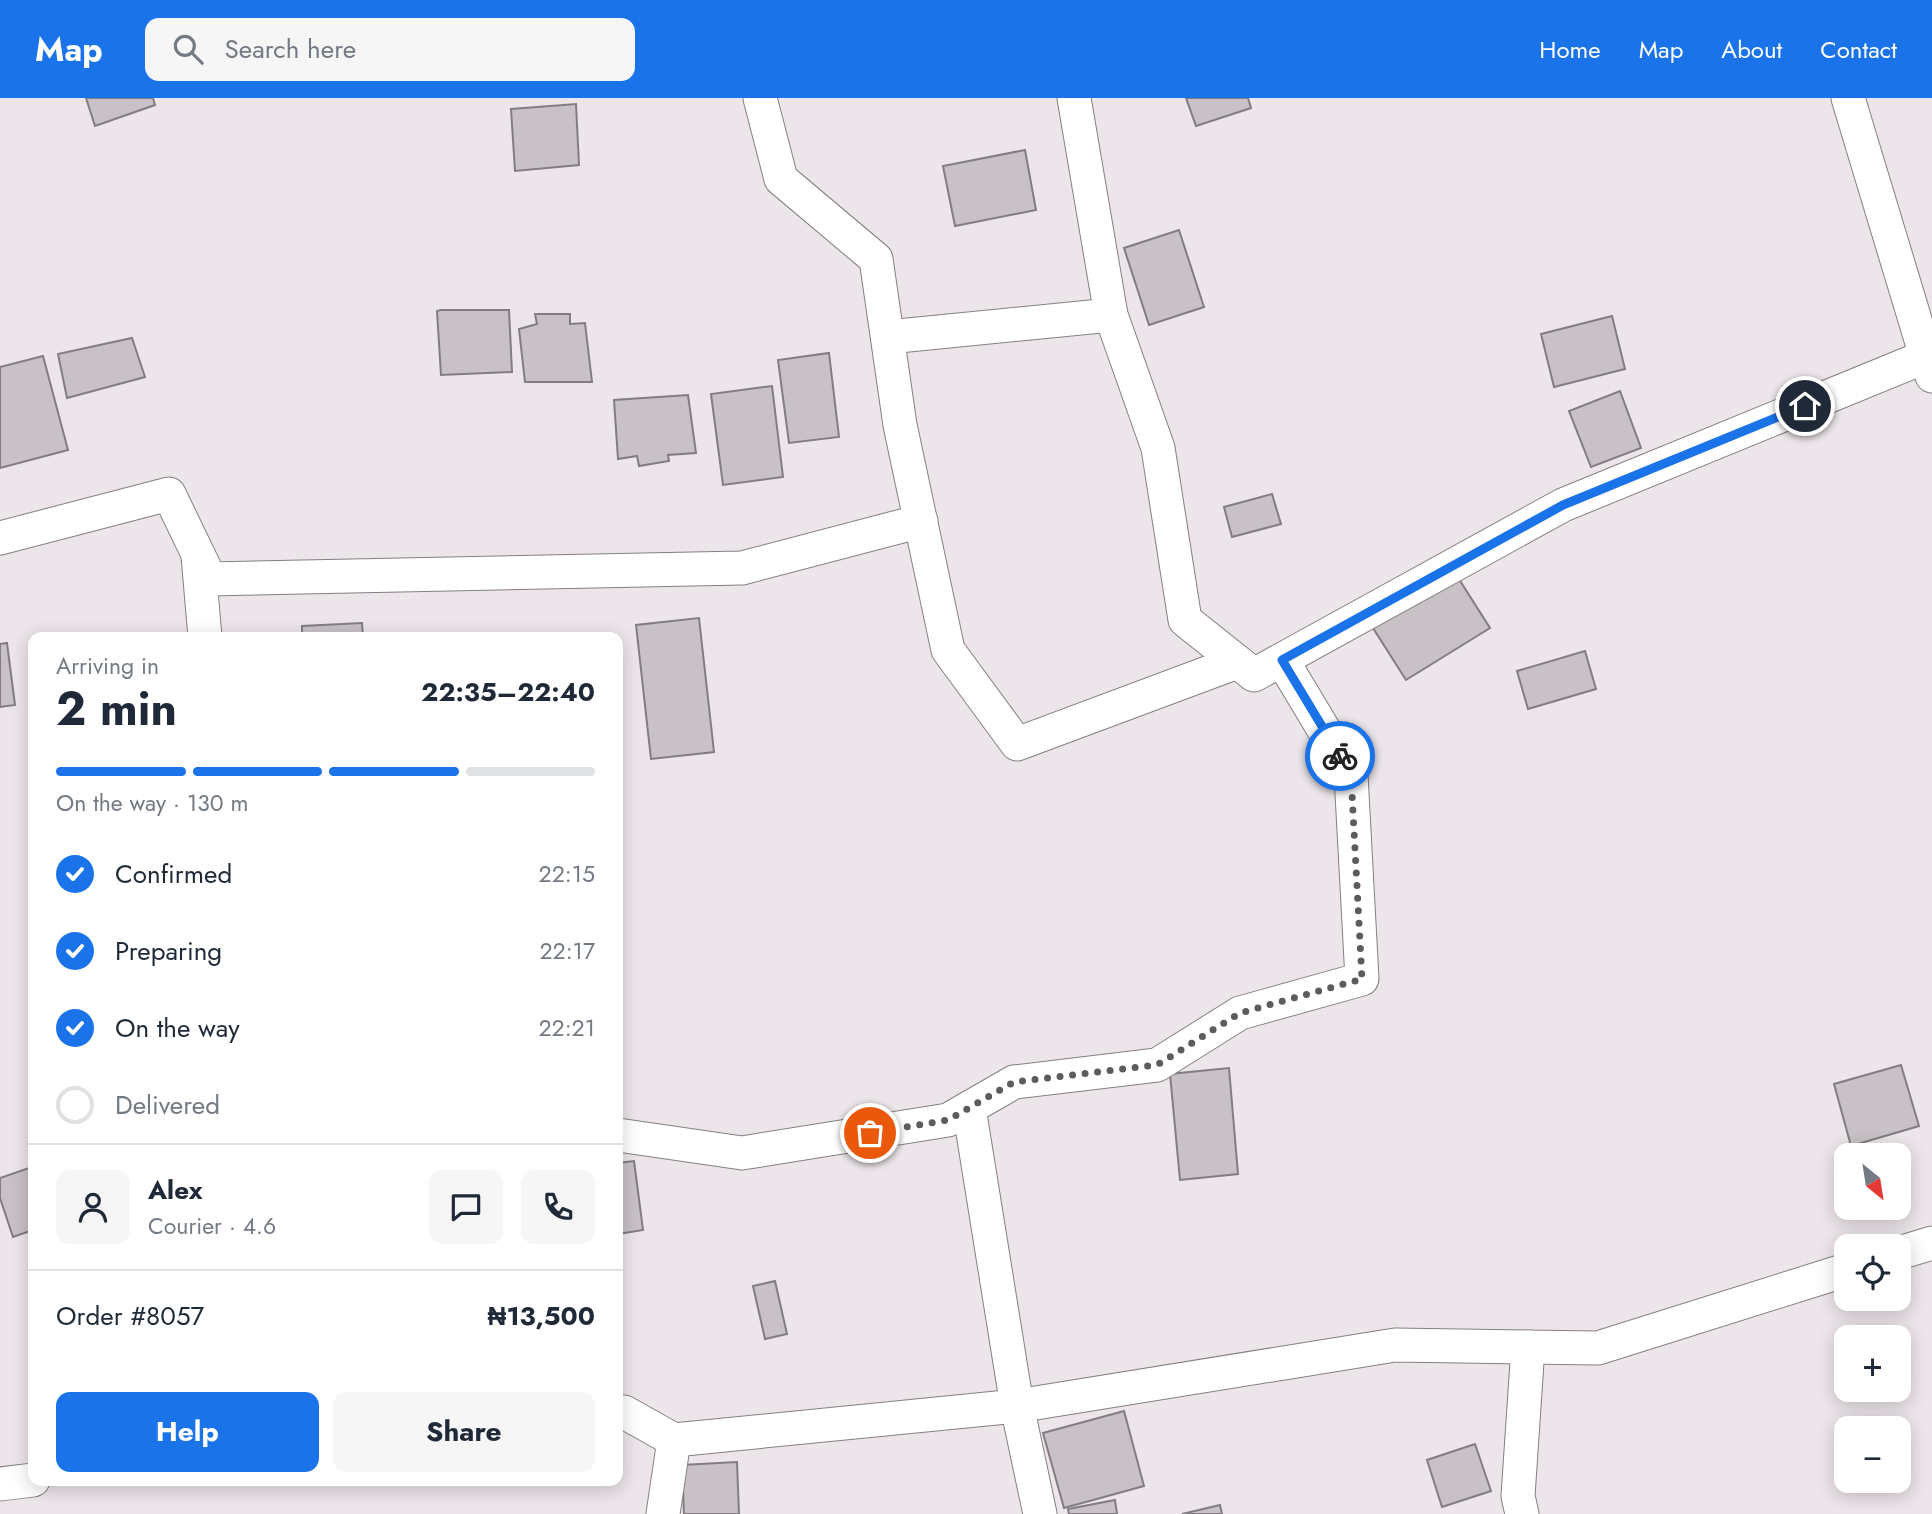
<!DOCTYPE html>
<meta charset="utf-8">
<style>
:root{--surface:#fff;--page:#f6f6f7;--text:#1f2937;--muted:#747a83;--line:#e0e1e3;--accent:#1a73e8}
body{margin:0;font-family:Jost,sans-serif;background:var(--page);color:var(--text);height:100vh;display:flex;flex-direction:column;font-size:26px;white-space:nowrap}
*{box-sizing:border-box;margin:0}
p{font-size:23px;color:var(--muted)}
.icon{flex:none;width:38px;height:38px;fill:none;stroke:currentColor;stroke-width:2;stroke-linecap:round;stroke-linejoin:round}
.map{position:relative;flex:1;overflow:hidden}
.sheet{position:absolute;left:28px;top:534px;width:595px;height:854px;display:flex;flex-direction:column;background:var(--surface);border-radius:14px;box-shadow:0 4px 18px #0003}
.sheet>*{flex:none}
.needle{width:46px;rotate:150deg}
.fabs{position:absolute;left:1834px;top:1045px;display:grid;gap:14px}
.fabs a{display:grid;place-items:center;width:77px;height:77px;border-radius:14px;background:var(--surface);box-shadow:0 4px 18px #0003;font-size:35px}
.pin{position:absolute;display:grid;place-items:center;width:60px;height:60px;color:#fff;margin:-30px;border:4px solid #fff;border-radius:50%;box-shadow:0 2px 7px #0007}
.courier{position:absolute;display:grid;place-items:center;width:70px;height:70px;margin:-35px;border:5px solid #1a73e8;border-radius:50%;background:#fff;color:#222;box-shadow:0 2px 9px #0007}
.overview em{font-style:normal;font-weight:700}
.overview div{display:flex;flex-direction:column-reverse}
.overview{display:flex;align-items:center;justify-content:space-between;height:119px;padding:0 28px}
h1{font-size:46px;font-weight:700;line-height:52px}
.bar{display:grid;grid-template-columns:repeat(4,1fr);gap:10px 7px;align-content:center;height:84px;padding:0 28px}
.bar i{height:9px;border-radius:5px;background:var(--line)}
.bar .on{background:var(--accent)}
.bar p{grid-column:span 4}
.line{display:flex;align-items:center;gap:18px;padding:0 28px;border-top:2px solid var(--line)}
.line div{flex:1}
.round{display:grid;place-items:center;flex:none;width:74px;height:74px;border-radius:14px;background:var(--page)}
ol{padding:0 28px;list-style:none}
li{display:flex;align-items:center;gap:21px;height:77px}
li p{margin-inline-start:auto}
li .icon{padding:7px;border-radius:50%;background:var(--accent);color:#fff;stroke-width:4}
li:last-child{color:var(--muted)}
li i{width:38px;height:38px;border:4px solid var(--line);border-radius:50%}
.primary-button{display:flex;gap:14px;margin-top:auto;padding:14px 28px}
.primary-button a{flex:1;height:80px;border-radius:14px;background:var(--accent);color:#fff;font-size:28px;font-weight:700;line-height:80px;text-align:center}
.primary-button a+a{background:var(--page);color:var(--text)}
header{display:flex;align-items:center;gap:42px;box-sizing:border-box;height:98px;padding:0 35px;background:var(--accent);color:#fff}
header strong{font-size:33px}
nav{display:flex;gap:38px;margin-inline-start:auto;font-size:24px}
.search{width:490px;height:63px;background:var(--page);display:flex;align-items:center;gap:18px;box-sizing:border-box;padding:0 24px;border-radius:14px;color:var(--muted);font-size:26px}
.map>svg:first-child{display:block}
.building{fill:#c8c1c6;stroke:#837d82;stroke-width:2}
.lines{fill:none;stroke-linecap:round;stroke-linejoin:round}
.street-casing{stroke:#857f83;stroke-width:35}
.street{stroke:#fff;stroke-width:33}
.done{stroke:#5e5b5e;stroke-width:7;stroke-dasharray:0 12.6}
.route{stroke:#1a73e8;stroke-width:9}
</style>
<header>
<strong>Map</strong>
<div class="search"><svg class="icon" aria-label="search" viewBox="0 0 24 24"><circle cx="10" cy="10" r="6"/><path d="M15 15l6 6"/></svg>Search here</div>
<nav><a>Home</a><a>Map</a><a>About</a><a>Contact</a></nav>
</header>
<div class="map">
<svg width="1932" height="1416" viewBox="0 0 1932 1416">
<rect width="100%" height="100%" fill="#ece5ea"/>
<g class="building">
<path d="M 86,0 L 153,0 L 155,7 L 95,28 Z"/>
<path d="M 1186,0 L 1248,0 L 1251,10 L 1196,28 Z"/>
<path d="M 576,6 L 579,67 L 515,73 L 511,11 Z"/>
<path d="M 1025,52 L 1036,112 L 955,128 L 943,68 Z"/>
<path d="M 1179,132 L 1204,209 L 1149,227 L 1124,150 Z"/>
<path d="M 441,212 L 509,212 L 512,274 L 441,277 L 437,213 Z"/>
<path d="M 535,216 L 570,216 L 570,226 L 585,225 L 592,284 L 525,284 L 519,231 L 537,226 Z"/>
<path d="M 1612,218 L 1625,271 L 1554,289 L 1541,236 Z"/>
<path d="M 132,240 L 145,279 L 67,300 L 58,256 Z"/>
<path d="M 829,255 L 839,339 L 789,345 L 778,262 Z"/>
<path d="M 43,258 L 68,352 L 0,370 L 0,269 Z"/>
<path d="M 772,288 L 783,379 L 723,387 L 711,296 Z"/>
<path d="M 1620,293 L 1641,350 L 1591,369 L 1569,313 Z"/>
<path d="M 688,297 L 696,355 L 668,357 L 669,363 L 639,368 L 637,358 L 618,361 L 614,302 Z"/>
<path d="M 1272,396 L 1281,426 L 1232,439 L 1224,409 Z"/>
<path d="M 1457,478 L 1490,530 L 1406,582 L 1373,530 Z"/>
<path d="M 699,520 L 714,654 L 651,661 L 636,527 Z"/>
<path d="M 362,525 L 363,539 L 302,539 L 302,528 Z"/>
<path d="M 7,545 L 15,607 L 0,609 L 0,546 Z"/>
<path d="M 1585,553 L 1596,591 L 1528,611 L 1517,573 Z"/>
<path d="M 1901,967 L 1919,1028 L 1851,1048 L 1834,986 Z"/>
<path d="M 1229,970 L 1238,1076 L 1180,1082 L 1170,976 Z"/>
<path d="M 634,1063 L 643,1132 L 618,1136 L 618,1065 Z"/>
<path d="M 29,1070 L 33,1083 L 33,1132 L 13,1139 L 0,1100 L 0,1080 Z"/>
<path d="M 775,1183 L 787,1236 L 765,1241 L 753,1188 Z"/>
<path d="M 1124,1313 L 1144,1388 L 1064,1410 L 1043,1335 Z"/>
<path d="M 1475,1346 L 1491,1393 L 1442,1409 L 1427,1362 Z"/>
<path d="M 737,1364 L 739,1416 L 684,1416 L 682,1367 Z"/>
<path d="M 1115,1402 L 1117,1416 L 1069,1416 L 1068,1411 Z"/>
<path d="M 1220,1407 L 1222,1416 L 1182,1416 Z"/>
</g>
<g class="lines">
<defs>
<g id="street">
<path d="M 760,0 L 781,81 L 876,161 L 900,327 L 948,552 L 1017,646 L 1237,564"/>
<path d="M 1074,0 L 1111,217 L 1158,350 L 1185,522 L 1254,577 L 1563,407 L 1927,258"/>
<path d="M 1848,0 L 1932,278"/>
<path d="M 888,239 L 1111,217"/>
<path d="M 0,440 L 169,396 L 210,481 L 742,470 L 921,423"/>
<path d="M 198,458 L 205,539"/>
<path d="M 969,1010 L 1017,1308 L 1040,1416"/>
<path d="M 618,1037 L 742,1055 L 948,1022 L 1014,984 L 1157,967 L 1240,915 L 1362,881 L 1351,677 L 1282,562"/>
<path d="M 1899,1155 L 1932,1145"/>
<path d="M 618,1315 L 624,1314 L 674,1342 L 1017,1308 L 1395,1247 L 1598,1250 L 1846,1172"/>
<path d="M 0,1386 L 33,1382"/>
<path d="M 663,1416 L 674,1342"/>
<path d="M 1522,1416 L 1518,1398 L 1528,1249"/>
</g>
</defs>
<use href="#street" class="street-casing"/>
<use href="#street" class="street"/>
</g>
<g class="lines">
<path class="done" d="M 870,1035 L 948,1022 L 1014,984 L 1157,967 L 1240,915 L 1362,881 L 1351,677 L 1340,658"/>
<path class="route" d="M 1340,658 L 1282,562 L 1563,407 L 1805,308"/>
</g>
</svg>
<div class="fabs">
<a><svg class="needle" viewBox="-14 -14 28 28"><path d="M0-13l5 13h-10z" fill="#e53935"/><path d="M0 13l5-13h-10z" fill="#747a83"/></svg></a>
<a><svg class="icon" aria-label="locate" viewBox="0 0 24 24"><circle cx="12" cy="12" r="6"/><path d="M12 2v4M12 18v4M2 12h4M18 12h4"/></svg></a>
<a>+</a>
<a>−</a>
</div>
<div class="pin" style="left:870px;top:1035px;background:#ea580c"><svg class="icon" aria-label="bag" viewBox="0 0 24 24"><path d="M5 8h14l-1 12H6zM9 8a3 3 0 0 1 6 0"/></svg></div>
<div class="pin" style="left:1805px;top:308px;background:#1f2937"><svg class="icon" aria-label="home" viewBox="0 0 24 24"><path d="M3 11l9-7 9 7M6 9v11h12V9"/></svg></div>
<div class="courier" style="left:1340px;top:658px"><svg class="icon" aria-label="bike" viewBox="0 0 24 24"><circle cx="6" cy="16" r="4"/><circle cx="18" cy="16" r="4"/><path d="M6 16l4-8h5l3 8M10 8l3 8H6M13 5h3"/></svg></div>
<section class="sheet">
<div class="overview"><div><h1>2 min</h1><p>Arriving in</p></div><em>22:35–22:40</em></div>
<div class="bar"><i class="on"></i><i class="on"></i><i class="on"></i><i></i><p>On the way · 130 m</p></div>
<ol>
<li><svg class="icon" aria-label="check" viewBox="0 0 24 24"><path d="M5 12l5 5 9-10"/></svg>Confirmed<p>22:15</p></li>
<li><svg class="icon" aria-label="check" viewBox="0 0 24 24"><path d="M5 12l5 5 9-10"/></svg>Preparing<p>22:17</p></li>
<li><svg class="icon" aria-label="check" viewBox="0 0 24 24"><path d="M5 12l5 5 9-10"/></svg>On the way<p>22:21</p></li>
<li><i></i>Delivered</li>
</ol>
<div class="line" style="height:126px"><a class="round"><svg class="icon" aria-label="person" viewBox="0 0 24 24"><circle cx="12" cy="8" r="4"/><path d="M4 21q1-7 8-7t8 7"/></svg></a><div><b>Alex</b><p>Courier · 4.6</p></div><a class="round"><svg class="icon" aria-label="chat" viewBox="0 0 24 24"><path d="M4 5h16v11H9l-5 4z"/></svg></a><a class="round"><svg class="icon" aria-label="phone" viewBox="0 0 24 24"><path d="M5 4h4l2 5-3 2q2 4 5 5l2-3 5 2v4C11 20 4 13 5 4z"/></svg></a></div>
<div class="line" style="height:91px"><div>Order #8057</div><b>₦13,500</b></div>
<div class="primary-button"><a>Help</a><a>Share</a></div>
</section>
</div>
